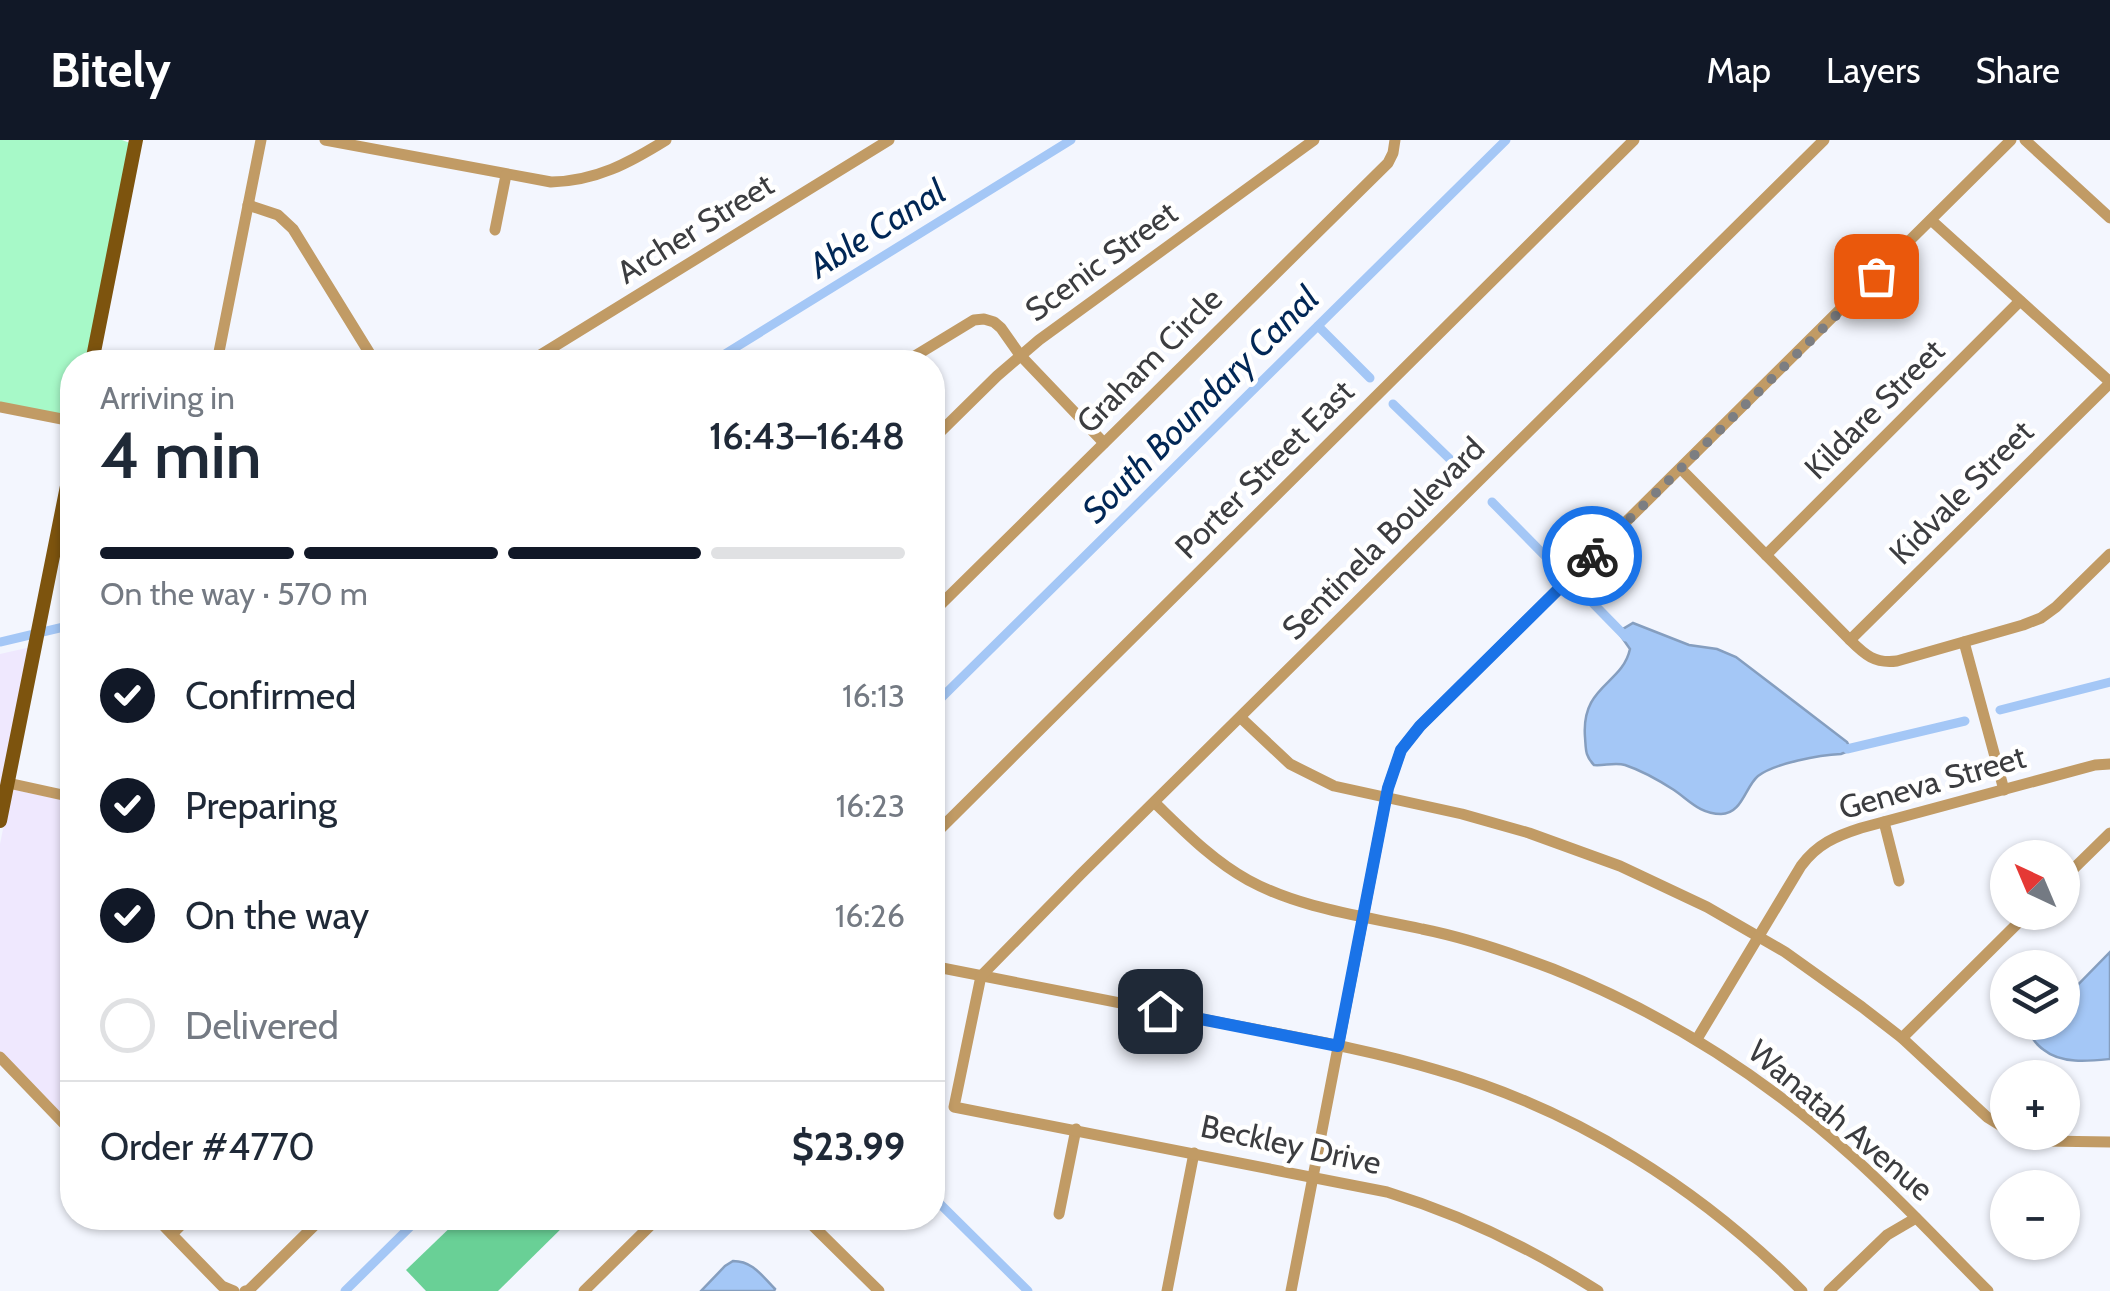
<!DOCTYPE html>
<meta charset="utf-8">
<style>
:root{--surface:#fff;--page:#f2f2f3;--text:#1f2937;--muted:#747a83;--line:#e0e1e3;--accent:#111827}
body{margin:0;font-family:Cabin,sans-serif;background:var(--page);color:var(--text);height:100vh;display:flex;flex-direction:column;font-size:38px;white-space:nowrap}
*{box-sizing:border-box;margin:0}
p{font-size:32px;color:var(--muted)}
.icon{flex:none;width:55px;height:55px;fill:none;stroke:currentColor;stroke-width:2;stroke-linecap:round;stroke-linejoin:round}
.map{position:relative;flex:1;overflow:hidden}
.side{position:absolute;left:60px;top:210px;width:885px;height:880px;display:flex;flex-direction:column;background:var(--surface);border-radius:40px;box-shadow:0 2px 8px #0004}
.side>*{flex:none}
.needle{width:65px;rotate:316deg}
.buttons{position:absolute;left:1990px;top:700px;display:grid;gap:20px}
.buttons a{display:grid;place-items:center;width:90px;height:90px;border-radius:50%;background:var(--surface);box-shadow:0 2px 8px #0004;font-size:50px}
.pin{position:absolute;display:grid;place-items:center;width:85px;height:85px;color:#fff;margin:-42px;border-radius:20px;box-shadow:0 5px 15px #0006}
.courier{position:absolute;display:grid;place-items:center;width:100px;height:100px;margin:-50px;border:8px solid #1a73e8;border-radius:50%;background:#fff;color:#222;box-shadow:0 2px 12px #0007}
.overview em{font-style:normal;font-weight:600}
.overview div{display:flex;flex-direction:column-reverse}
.overview{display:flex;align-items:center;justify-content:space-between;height:170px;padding:0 40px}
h1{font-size:65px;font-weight:600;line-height:75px}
.bar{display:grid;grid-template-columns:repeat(4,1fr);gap:15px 10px;align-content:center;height:120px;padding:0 40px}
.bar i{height:12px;border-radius:8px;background:var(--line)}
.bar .active{background:var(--accent)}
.bar p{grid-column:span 4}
.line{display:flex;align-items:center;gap:25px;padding:0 40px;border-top:2px solid var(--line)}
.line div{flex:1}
ol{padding:0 40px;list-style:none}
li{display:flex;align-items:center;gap:30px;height:110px}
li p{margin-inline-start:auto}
li .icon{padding:10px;border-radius:50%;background:var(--accent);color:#fff;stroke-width:4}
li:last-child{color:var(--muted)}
li i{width:55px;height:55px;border:5px solid var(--line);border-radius:50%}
header{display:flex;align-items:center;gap:60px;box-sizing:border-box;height:140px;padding:0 50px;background:var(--accent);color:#fff}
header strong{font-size:48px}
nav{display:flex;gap:55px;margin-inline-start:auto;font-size:35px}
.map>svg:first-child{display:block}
.commercial{fill:#efe8fe}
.green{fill:#a7f9c8}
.forest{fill:#69d096}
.water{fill:#a4c7f6;stroke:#859ebf;stroke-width:2.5}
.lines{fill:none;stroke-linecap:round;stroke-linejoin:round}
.canal{stroke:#a4c7f6;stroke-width:9}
.minor{stroke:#c19b65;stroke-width:11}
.major{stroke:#7d540e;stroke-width:14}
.done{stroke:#7c7e82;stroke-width:10;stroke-dasharray:0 18}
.route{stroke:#1a73e8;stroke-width:12}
.labels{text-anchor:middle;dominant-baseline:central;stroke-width:9;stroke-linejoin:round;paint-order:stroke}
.street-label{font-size:32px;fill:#3c3d40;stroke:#fff}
.water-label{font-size:35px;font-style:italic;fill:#012756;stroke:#fff}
</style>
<header>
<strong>Bitely</strong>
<nav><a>Map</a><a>Layers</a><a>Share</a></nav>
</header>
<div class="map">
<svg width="2110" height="1151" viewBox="0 0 2110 1151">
<rect width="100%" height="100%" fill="#f3f6fe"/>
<g class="commercial">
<path d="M 31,507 L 0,654 L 0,514 Z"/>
<path d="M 11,649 L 72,662 L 72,988 L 0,918 L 0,704 Z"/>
</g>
<path class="green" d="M 0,0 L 122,0 L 130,3 L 87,222 L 72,222 L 72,276 L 0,263 Z"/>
<path class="forest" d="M 460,1078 L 572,1078 L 498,1151 L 426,1151 L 406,1130 Z"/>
<g class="water">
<path d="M 1633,483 L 1689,505 L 1717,509 L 1736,517 L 1847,602 L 1851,610 L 1841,614 C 1820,615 1775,623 1758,636 C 1745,647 1742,674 1721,674 C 1700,674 1690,661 1674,650 C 1660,641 1640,630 1625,625 C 1615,622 1604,626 1594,625 C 1585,616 1586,610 1585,597 C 1581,545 1622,545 1630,509 L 1618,492 Z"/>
<path d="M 2110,812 L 2110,919 C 2089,921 2061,924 2044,910 C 2041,908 2034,902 2033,898 C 2032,894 2038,886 2040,883 L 2062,882 L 2063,860 Z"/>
<path d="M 733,1121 C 753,1121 762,1136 775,1149 L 774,1151 L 701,1151 L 725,1126 Z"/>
</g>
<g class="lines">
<g class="canal">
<path d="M 1318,186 L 1370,238"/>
<path d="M 712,222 L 1071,0"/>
<path d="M 1393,264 L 1457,326"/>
<path d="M 1492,362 L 1556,427"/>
<path d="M 1580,450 L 1626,497"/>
<path d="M 0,502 L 72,485"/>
<path d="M 932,567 L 1506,0"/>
<path d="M 2000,570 L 2110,542"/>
<path d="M 1847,609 L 1965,581"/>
<path d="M 932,1056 L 1028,1151"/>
<path d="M 345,1151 L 419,1078"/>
</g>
<g class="minor">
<path d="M 325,0 L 551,42 C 596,41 629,23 666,0"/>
<path d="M 2025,0 L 2110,78"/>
<path d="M 248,65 L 278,75 L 293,89 L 375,222"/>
<path d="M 1931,80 L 2110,242"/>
<path d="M 495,90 L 506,35"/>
<path d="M 217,222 L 261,0"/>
<path d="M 529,222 L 889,0"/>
<path d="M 905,222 L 974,180 L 984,179 L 994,182 L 1001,188 L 1020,215 L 1104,303"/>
<path d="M 0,267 L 72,281"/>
<path d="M 932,300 L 997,236 L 1039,200 L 1314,0"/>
<path d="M 1681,329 L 1850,500 C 1865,515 1875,524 1897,521 L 2023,485 L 2041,478 L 2056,467 L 2110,414"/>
<path d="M 1766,415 L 2020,161"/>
<path d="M 932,473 L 1388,23 L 1393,13 L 1395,0"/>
<path d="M 1850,500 L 2110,243"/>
<path d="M 1964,502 L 2004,650"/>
<path d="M 1241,578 L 1290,624 L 1334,646 L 1462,674 L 1529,693 L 1620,726 L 1707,767 L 1785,812 L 1862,867 L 1902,898 L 1987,977 L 2008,990"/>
<path d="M 8,643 L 72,657"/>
<path d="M 1155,663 C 1184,691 1212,720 1248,740 C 1301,769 1364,776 1422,789 C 1467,798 1511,813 1553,829 C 1664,873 1764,937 1853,1017 C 1900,1059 1943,1106 1988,1151"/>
<path d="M 1884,682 L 1899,741"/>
<path d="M 932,697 L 1634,0"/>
<path d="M 2062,740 L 2110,693"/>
<path d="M 932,826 C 1029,845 1126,864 1222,883 C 1294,897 1367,909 1437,930 C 1575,969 1701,1049 1802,1151"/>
<path d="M 1902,898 L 2029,772"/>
<path d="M 1697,899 L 1801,726 C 1817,704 1836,696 1861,688 L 2095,625 L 2110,624"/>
<path d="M 0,917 L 72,992"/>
<path d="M 2013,992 L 2045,1001 L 2110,1002"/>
<path d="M 1059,1074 L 1076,989"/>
<path d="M 156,1078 L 222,1146 L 234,1151"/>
<path d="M 805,1078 L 879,1151"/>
<path d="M 172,1094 L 188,1078"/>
<path d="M 245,1151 L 249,1150 L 322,1078"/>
<path d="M 584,1151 L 658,1078"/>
<path d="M 1167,1151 L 1194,1013"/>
<path d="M 1291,1151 L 1388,648 L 1401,610 L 1420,586 L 2011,0"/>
<path d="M 1598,1151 C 1531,1108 1462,1075 1387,1052 L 954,967 L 981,836 L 1081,734 L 1824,0"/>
<path d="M 1829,1151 L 1887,1095 L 1916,1078"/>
</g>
<g class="major">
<path d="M 92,222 L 136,0"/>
<path d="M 0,681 L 72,321"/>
</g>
</g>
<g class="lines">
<path class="done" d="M 1592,416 L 1876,136"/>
<path class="route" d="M 1160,871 L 1338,906 L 1388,648 L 1401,610 L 1420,586 L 1592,416"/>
</g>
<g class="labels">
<g class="street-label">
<text transform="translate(695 88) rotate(-32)">Archer Street</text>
<text transform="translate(1101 121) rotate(-36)">Scenic Street</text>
<text transform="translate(1149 220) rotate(-45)">Graham Circle</text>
<text transform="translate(1874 269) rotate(-45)">Kildare Street</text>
<text transform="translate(1264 329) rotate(-45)">Porter Street East</text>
<text transform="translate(1961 352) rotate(-45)">Kidvale Street</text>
<text transform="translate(1383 398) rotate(-45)">Sentinela Boulevard</text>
<text transform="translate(1932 642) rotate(-16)">Geneva Street</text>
<text transform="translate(1841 980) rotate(40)">Wanatah Avenue</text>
<text transform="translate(1291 1004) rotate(12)">Beckley Drive</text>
</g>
<g class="water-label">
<text transform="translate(877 88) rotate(-32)">Able Canal</text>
<text transform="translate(1200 264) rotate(-45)">South Boundary Canal</text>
</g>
</g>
</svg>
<div class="buttons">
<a><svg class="needle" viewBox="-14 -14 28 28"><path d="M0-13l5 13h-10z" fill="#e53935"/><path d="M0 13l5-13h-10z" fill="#747a83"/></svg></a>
<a><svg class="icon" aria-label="layers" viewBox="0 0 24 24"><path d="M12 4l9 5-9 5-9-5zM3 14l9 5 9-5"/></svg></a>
<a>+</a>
<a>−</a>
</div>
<div class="pin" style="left:1876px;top:136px;background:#ea580c"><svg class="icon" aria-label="bag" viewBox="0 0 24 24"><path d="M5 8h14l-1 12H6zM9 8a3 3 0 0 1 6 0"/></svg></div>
<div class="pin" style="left:1160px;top:871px;background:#1f2937"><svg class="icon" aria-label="home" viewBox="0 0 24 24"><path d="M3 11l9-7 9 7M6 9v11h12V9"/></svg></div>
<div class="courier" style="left:1592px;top:416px"><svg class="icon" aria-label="bike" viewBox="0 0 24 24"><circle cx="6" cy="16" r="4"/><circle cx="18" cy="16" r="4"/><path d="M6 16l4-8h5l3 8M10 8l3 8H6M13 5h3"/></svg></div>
<section class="side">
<div class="overview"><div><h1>4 min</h1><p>Arriving in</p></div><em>16:43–16:48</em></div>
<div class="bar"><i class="active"></i><i class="active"></i><i class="active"></i><i></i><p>On the way · 570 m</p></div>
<ol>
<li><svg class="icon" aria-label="check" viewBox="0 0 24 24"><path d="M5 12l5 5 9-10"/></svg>Confirmed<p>16:13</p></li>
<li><svg class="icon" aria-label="check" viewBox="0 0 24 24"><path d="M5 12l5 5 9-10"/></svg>Preparing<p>16:23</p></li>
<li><svg class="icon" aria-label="check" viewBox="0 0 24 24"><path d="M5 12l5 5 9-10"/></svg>On the way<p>16:26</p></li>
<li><i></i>Delivered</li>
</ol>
<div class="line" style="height:130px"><div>Order #4770</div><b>$23.99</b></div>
</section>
</div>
